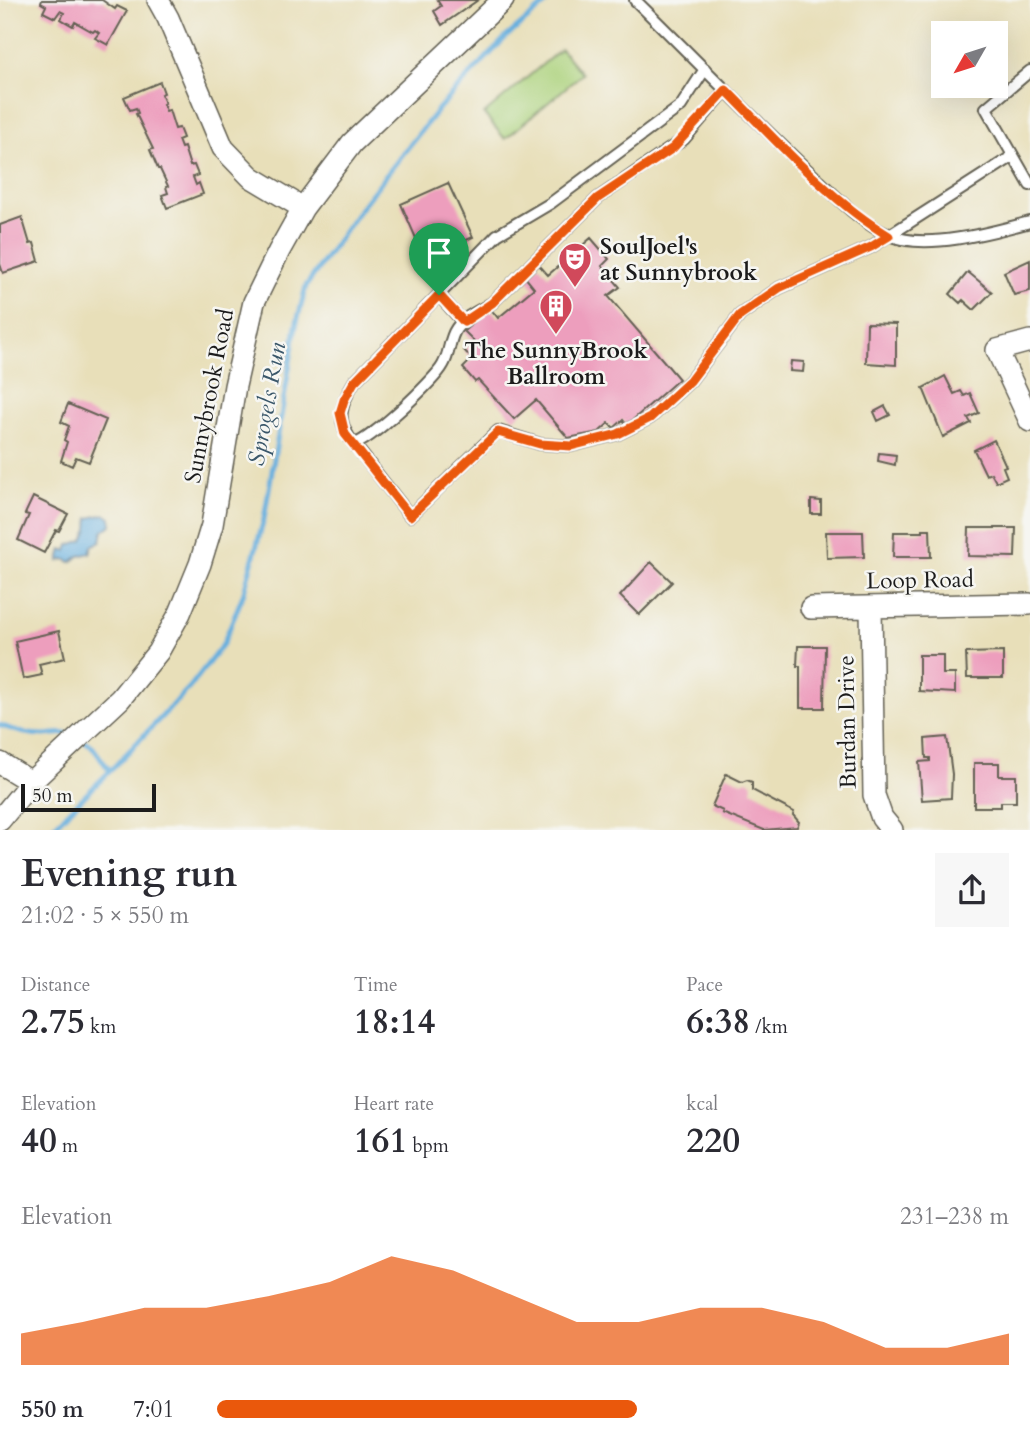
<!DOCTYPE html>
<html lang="en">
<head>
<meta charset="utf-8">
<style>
  :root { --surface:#fff; --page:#f7f7f7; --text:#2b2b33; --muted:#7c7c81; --accent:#ea580c }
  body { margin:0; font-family:Cardo,serif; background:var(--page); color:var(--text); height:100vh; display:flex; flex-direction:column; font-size:26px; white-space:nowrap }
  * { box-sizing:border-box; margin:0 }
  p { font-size:23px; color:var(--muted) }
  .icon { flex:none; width:38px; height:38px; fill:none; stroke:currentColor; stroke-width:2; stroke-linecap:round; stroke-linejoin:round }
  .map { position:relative; height:830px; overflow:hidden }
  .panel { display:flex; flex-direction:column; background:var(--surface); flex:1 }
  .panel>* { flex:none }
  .needle { width:46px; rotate:231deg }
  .tools { position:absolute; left:931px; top:21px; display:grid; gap:14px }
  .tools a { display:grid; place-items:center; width:77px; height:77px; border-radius:0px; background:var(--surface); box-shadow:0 7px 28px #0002; font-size:35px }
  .scale { position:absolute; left:21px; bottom:18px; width:135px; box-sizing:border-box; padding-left:7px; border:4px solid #1c1c1c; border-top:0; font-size:19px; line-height:24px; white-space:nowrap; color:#1c1c1c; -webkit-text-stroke:5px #f6f6f2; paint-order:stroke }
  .pin { position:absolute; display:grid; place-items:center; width:60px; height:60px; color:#fff; margin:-72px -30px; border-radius:50% 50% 50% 0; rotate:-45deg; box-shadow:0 0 7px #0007 }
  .pin .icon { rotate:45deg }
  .round { display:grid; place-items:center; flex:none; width:74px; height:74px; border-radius:0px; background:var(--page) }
  .summary { display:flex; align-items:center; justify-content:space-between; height:119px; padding:0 21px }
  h1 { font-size:38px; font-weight:700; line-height:52px }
  .stats { display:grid; grid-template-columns:repeat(3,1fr); gap:10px; height:119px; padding:7px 21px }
  .stats div { display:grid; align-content:center }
  .stats b { font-size:35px; font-weight:700 }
  .stats small { font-size:19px; font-weight:400 }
  .stats p { font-size:19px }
  .chart { height:196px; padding:14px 21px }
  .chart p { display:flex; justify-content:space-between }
  .chart svg { width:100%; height:126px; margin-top:7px; fill:var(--accent); opacity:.7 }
  ul { padding:0 21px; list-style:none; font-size:23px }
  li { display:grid; grid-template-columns:112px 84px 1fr; align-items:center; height:52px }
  li i { height:18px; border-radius:9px; background:var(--accent) }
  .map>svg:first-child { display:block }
</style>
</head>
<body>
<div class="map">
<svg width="1030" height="830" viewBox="0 0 1030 830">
  <rect width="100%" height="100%" fill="#f6f6f2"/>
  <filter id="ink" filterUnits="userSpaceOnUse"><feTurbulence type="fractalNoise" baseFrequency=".0143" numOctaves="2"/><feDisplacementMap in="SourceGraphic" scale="14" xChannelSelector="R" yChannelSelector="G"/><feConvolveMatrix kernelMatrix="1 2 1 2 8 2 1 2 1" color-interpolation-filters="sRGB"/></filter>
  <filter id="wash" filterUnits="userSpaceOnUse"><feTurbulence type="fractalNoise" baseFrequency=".00686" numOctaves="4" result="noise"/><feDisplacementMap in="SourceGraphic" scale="28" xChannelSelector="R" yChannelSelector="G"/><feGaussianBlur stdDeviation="1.57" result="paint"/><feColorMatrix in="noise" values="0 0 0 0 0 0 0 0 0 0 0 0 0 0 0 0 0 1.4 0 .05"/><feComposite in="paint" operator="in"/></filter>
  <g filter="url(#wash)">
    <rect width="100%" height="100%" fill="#e8dfb9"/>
    <path fill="#acd27c" stroke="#64774c" stroke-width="2" d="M561,49L582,74L505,139L484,114Z"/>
    <path fill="#66afde" stroke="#41667d" stroke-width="2" d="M105,514L111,518L112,524L103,531L101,541L92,546L90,553L79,556L71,562L65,559L59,561L62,549L67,551L69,545L83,540L88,529L89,518Z"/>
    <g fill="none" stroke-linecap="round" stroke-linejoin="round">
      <path stroke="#66afde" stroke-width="5" d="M0,725C14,731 29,735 44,735C54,735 62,731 71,735
        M83,741L91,745L110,771
        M50,830L110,771L190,687L223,644L243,595L264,519L296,326L306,286L365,202L439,108L505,38L550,0"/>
    </g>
    <g id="blocks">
      <path fill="#ed9ebd" d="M42,0H102L115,9L117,6L127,11L108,45L95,38L99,33L95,30L93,32L75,22L73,26L61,19L64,13L60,11L55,18L43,12L46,6L41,3Z
        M437,0H478L442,25L434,11L441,6Z
        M160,82L164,93L161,94L165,103L163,104L166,111L169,110L175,129L179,128L183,138L178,140L181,148L184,147L190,166L194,165L198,175L193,177L196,185L199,183L203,194L167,208L162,195L168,193L166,187L168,186L160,169H158L150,150L153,149L136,114L138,113L136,108L130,110L124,97Z
        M448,183L473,237L425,259L401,204Z
        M22,217L30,244L34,243L39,261L3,273L0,264V225Z
        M591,238L609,259L602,266L620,287L608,296L679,379L627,425L623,420L614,428L609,423L599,432L568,438L536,400L514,419L478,380L475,382L463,368L472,359L464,350L474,341L464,331L490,308L498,318L534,288L525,277L539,265L548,275Z
        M1030,260V291L1014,295L1004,272Z
        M968,272L992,292L974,310L963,300L960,303L950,294Z
        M867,323L896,324V365L866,363Z
        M791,361L804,362L803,372L790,371Z
        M945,376L954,394L961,391L964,396L970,393L979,413L968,418L971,423L943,437L923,388Z
        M68,404L106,420L89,462L76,457L72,466L61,461L67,442L64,440L69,426L61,422Z
        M885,406L890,415L878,421L874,412Z
        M994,440L1006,466L1003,467L1007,477L996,482L991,473L986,475L974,450Z
        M879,453L896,455L895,465L878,461Z
        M33,497L68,514L59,531L56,530L44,553L18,540L29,515L25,514Z
        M811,500L821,501V514H811Z
        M969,528H1016L1015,557L968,556Z
        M923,529H930L931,557H893L894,532H923Z
        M826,532H863L864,557L827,558Z
        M651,562L672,582L639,615L620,596Z
        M59,631L65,658L39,664L42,675L23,679L15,641Z
        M798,646H825L824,708H800V666H797Z
        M1003,652V678H967L966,653Z
        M919,655H943V674H955V693L919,691Z
        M947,737L952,774L951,798L922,800L919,762L930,761V758H926L925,739Z
        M974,763H999V776H1016V802H1001V807H974Z
        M726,774L742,782L747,780L752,782V790L794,812L793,815L799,822L797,827L764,830L722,813L723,811L712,806Z"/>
    </g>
  </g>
  <g filter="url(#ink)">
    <use href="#blocks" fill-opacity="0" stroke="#636053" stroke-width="2"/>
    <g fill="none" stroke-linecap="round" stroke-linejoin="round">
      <defs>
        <path id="lane" d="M635,0C695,59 753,119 814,176C837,197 860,223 889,235C925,251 993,232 1030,222
          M705,69L681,106L551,203L497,235L354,382C340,406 335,421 354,444C369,442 435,380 443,365C450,353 449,339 456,329C464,317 480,310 492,303L598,198L684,139L726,90
          M1030,71L986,108L1030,185
          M439,295L463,322
          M354,444L410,516L498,431L540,444L571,446L618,434L650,418L690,381L740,315L779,288L871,247L1013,156"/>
        <path id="street" d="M158,0L168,18L223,148L251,177L303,208
          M1030,341L997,350L1030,421
          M811,608L1030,604
          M871,608L874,795L882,818L892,830
          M0,763L31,782
          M0,820L31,782L120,699L158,652L180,613L200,564L212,525L235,386L254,302L279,251L303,208L352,143L503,0"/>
      </defs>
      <use href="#lane" stroke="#636053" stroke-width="14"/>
      <use href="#street" stroke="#636053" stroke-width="24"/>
      <use href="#lane" stroke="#fff" stroke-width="10"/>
      <use href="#street" stroke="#fff" stroke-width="21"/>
    </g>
  </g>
  <g fill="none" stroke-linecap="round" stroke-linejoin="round" filter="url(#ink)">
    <defs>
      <path id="route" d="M726,90C775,139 830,201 889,236L871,247L779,288L740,315L690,381L650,418L618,434L571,446L540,444L498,432L410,516L345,434L340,413L344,400L354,382L439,295L464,322L492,303L598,198L673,148Z"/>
    </defs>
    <use href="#route" stroke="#fff" stroke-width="14"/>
    <use href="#route" stroke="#ea580c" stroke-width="9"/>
  </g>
  <defs>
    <symbol id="theatre-pin" viewBox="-11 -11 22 30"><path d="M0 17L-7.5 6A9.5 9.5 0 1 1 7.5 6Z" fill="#d1495b" stroke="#f6f6f2"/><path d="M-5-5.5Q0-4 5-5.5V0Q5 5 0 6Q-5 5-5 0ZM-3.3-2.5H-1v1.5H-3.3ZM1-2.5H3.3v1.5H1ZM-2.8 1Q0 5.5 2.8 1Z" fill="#fff"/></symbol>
    <symbol id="building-pin" viewBox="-11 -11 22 30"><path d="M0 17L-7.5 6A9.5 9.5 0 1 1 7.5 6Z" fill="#d1495b" stroke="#f6f6f2"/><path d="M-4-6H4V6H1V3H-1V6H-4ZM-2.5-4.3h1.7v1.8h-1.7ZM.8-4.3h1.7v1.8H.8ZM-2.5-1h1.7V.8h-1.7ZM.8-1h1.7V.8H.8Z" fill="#fff"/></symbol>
  </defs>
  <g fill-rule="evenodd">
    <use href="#theatre-pin" x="556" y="240" width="38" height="52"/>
    <use href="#building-pin" x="537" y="287" width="38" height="52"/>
  </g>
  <g text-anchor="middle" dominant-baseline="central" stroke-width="5" stroke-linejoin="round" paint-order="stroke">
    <g font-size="23" font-weight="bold" fill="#1c1c1c" stroke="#f6f6f2" text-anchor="start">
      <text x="600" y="246">SoulJoel's<tspan x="600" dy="26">at Sunnybrook</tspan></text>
      <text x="556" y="350" text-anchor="middle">The SunnyBrook<tspan x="556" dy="26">Ballroom</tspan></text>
    </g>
    <g font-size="23" fill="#1c1c1c" stroke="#f6f6f2">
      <text transform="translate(209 396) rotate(-79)">Sunnybrook Road</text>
      <text transform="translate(920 580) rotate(-1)">Loop Road</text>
      <text transform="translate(847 722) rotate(-91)">Burdan Drive</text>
    </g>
    <g font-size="24" font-style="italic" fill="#3a576a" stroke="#f6f6f2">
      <text transform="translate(267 404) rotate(-80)">Sprogels Run</text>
    </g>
  </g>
</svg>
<div class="tools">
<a><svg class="needle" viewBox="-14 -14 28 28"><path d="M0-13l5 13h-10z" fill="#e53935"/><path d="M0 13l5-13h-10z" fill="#7c7c81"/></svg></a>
</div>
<div class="scale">50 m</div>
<div class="pin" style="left:439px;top:295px;background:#1e9e55"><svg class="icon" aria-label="arrive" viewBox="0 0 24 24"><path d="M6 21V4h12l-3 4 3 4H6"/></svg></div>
</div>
<section class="panel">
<div class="summary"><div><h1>Evening run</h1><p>21:02 · 5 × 550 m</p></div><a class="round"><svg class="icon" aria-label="share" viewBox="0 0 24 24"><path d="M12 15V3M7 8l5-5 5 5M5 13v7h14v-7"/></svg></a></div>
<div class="stats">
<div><p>Distance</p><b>2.75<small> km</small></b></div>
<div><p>Time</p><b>18:14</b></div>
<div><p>Pace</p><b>6:38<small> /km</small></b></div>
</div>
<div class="stats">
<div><p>Elevation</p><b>40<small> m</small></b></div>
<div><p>Heart rate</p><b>161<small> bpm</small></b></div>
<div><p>kcal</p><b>220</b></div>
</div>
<div class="chart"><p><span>Elevation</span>231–238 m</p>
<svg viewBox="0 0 160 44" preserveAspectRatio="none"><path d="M0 44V33L10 29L20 24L30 24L40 20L50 15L60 6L70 11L80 20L90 29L100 29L110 24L120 24L130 29L140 38L150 38L160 33V44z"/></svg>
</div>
<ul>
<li><b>550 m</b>7:01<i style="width:53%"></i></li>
</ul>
</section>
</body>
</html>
